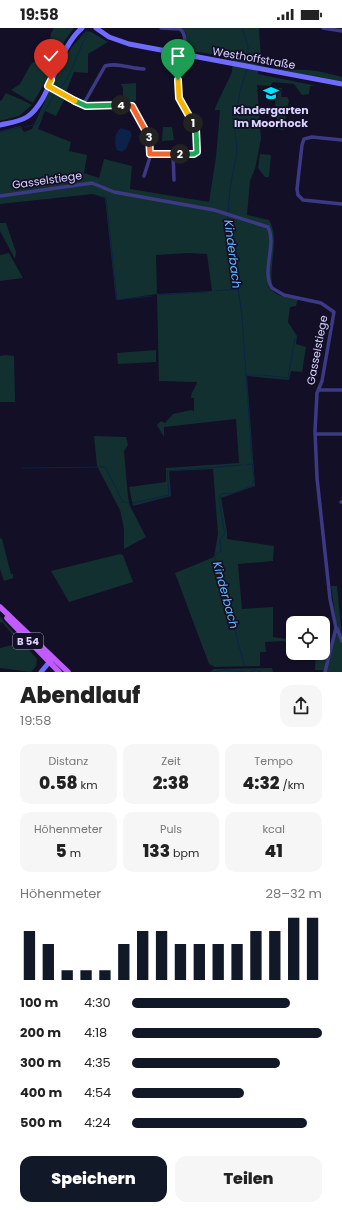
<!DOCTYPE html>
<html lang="de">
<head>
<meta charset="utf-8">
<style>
  :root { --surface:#fff; --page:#f6f6f6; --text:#222; --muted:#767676; --accent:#111827 }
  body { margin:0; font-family:Poppins,sans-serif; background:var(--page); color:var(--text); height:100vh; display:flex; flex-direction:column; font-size:15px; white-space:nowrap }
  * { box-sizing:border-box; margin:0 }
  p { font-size:13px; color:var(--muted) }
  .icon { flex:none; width:22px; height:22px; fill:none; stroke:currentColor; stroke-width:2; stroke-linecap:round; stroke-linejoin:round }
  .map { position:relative; height:644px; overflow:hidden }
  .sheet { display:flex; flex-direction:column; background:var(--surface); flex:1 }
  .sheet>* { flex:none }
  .buttons { position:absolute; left:286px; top:588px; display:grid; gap:8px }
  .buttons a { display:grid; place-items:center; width:44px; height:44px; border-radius:8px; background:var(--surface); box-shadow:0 1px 3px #0004; font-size:20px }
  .pin { position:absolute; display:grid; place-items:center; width:34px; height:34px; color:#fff; margin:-41px -17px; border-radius:50% 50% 50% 0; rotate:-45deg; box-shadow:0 0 4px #0007 }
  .pin .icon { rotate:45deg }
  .km { position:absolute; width:20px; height:20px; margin:-10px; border-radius:50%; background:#222; color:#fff; font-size:11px; line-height:20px; text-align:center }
  .round { display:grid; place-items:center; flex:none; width:42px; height:42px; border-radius:12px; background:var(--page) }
  .head { display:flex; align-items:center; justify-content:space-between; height:68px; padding:0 20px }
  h1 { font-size:22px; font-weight:800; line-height:30px }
  .stats { display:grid; grid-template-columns:repeat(3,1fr); gap:6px; height:68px; padding:4px 20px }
  .stats div { display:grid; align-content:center; border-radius:10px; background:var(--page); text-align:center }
  .stats b { font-size:17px; font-weight:800 }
  .stats small { font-size:11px; font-weight:400 }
  .stats p { font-size:11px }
  .chart { height:112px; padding:8px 20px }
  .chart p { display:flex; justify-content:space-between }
  .chart svg { width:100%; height:72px; margin-top:4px; stroke:var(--accent); stroke-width:6 }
  .primary-button { display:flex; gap:8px; margin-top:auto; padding:8px 20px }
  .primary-button a { flex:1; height:46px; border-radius:12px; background:var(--accent); color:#fff; font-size:16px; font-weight:800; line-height:46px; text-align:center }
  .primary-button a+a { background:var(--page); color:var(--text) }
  ul { padding:0 20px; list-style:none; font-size:13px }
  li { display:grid; grid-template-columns:64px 48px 1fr; align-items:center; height:30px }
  li i { height:10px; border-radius:5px; background:var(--accent) }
  .status { display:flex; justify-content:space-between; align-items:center; height:28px; padding:0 20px; background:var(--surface); direction:ltr }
  .status svg { height:11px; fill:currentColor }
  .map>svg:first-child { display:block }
</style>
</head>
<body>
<div class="status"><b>19:58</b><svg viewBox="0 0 49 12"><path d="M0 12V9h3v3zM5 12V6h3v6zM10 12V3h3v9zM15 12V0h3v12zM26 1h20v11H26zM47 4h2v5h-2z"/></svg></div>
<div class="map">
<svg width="342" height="644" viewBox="0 0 342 644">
  <rect width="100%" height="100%" fill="#130f26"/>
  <path fill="#12302f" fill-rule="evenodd" d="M54,0H74L65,12L45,55L43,54L44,56L33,75L11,62L20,56L31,36L39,30L50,13L51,5Z
    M182,0H259L261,31L271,34H284L291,40L257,35L254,32L253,34C269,43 289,41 308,42C319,43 331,46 342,49V55L258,39V46L317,58H310L309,66L302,67L294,56L273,54L270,58L257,57L261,111L255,141L250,153L247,187L269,192C280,210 269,235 272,255L268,258C274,268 287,270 298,271L296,278L290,279L288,294L297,308L296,316L306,319L302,344L291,343L289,352L247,348L255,458L221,470L227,504V511L274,518L273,533L238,536L242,581L273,579V609L293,612V616L283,613L265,614L266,624H260V638L215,639L209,636L175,545L214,529L218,506L213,441L169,443L171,468L133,478L129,459L166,454V440L239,435L236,391L164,399V409L157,397L161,393L165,395L173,386L191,382L194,383V370H191C191,363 196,360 197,354L159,353L157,266L116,272L105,170L93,166L0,176V103L20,98L24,104L32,101L49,64L52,62L65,70L56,88L45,83L38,101L71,114L69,123L87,127L84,145L99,150L104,131L132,138L130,161L209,174L216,129L220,82H215V80L232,44L233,30L187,22L186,5ZM189,225L207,226L212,263L157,266L156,227Z
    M86,3L91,4L108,14L88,26V45L74,44L66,64L54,58L53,55L71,20Z
    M136,55V73L123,74V60L121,56Z
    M277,60H282L281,69H287L289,72C287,83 285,90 284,102L276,101L277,89L274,85Z
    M6,65C15,69 25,73 32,77L19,88L0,93V72L1,73Z
    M163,99H172L174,112L162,113Z
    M260,126L271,127L269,149H265L258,140Z
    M0,195H6L16,224L15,231L0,203Z
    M9,225L23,250L0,253V227Z
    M156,322V334L118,336L117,325Z
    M6,327L14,328L15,374H0V328Z
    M94,408L126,409L128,417L124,423L128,469L130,478L146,509L124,521V501L120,482L97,438Z
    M0,510L2,511L11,546H13V550L4,553L0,541Z
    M120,526L123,527L133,554L69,574L51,543Z
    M331,558H337L342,609L336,593Z
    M0,589L37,631L36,638L31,644L0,640V620L20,615L2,594L0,595Z
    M337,602L342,615V644H326Z
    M323,617L331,618L324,642H315L316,625H323Z
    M272,640L273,644H210L214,641Z"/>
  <path fill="#0c2248" d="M121,100L130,103L132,107L126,121L122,124L117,122C114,115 114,105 121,100Z"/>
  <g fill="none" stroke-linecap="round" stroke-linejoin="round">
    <path stroke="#0c2248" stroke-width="1" d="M242,0L248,18V36
      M60,60C70,52 80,18 87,5
      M25,99L37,96L54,67
      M0,104L22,99
      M100,168L106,169L117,272L152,268
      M228,186L230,160L237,124L235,102L232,84L238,77L240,63L247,41
      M228,189L242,288L252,432
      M214,263L237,261
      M159,267L208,264
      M246,347H263L288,350L295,310
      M246,437L251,436
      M23,440L105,439L123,474L128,475
      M133,475L169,467L167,443L242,437
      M237,609L215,532L216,526L221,523L220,512L226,504L224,502L219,471L221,466L233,465L252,458L254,451L252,435
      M237,611L245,639
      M211,644L225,642L246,644
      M250,644L255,642L261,644"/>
    <path stroke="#3d3a85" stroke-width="3.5" d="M323,0L342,3
      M48,58L83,77L132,78L149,106L151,126L196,125C204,97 179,85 178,60C178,54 177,47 178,41C180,31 191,9 180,1L161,0
      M83,77L105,38C119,34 130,41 144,41
      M342,112L312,109L304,111L302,117L297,161L298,167L303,172L342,176
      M173,126L174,152
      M144,148L151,126
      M0,168L92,155L114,164L214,182L268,199C277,217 261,243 272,260L284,267L321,275L334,284L322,353L317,365L315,403L317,450L330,571L336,600L325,644
      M319,362H342
      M315,406H342
      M341,474H342
      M337,600L342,613"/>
    <path stroke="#6f6bff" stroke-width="5" d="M96,0L109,9L129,16L342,56
      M0,97C9,95 19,94 27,89C51,73 57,21 82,0
      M41,644L51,632"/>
    <path stroke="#c25bff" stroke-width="5.5" d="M0,579L68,644
      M7,590L59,644"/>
  </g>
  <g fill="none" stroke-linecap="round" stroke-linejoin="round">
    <defs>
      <path id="split-1" d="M178,52L179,70L193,95"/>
      <path id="split-2" d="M180,126H194L197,124L196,101L193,95"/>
      <path id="split-3" d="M149,109L150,126H180"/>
      <path id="split-4" d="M121,77L132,78L149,109"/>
      <path id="split-5" d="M75,73L86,78L121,77"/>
      <path id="split-6" d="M51,52L48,58L75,73"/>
    </defs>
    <use href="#split-1" stroke="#fff" stroke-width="8"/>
    <use href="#split-2" stroke="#fff" stroke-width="8"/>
    <use href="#split-3" stroke="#fff" stroke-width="8"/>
    <use href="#split-4" stroke="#fff" stroke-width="8"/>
    <use href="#split-5" stroke="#fff" stroke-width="8"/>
    <use href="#split-6" stroke="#fff" stroke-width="8"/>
    <use href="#split-1" stroke="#f5b400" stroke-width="5"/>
    <use href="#split-2" stroke="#22a559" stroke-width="5"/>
    <use href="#split-3" stroke="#f0652b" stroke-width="5"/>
    <use href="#split-4" stroke="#f0652b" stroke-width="5"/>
    <use href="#split-5" stroke="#22a559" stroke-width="5"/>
    <use href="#split-6" stroke="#f5b400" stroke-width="5"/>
  </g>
  <defs>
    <symbol id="school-bare" viewBox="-9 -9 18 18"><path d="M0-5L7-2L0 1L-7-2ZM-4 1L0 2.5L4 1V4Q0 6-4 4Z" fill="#00e5ff" stroke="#130f26" stroke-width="2.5" paint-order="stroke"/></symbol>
  </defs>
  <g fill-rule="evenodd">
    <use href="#school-bare" x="260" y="54" width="22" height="22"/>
  </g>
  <g text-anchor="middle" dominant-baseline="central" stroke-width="3.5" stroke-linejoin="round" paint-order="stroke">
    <rect fill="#130f26" stroke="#9e99be" stroke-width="1" x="13" y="605" width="30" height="16" rx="3"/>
    <g font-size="10" font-weight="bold" fill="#d9d4ff">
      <text x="28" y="613">B 54</text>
    </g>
    <g font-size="11" fill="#d9d4ff" stroke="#130f26">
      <text transform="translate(254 30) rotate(10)">Westhoffstraße</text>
      <text transform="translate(47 152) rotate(-8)">Gasselstiege</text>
      <text transform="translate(317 322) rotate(-79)">Gasselstiege</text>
    </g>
    <g font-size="11" font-weight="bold" fill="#d9d4ff" stroke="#130f26">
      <text x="271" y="82">Kindergarten<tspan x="271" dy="13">Im Moorhock</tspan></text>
    </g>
    <g font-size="12" font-style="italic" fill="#62b6ff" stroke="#130f26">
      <text transform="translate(233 226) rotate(83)">Kinderbach</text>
      <text transform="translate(226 567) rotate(75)">Kinderbach</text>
    </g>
  </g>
</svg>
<div class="buttons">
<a><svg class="icon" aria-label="locate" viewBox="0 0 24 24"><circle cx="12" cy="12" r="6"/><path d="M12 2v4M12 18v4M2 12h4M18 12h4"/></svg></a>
</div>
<div class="pin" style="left:178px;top:52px;background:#1e9e55"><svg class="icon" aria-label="arrive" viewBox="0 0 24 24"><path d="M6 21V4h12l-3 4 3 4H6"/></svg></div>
<div class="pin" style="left:51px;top:52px;background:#d93025"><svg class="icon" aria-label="check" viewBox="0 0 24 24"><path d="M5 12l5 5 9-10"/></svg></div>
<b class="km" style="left:193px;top:95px">1</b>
<b class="km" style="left:180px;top:126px">2</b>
<b class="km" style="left:149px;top:109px">3</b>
<b class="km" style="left:121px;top:77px">4</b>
</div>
<section class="sheet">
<div class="head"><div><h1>Abendlauf</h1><p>19:58</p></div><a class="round"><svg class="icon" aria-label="share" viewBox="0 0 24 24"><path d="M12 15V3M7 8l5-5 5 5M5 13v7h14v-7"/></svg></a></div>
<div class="stats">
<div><p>Distanz</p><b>0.58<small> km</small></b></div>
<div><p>Zeit</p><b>2:38</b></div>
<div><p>Tempo</p><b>4:32<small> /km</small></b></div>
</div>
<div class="stats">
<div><p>Höhenmeter</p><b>5<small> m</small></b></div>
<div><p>Puls</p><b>133<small> bpm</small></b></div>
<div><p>kcal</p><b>41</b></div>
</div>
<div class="chart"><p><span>Höhenmeter</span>28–32 m</p>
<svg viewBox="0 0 160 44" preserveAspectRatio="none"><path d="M5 44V14M15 44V22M25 44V38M35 44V38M45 44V38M55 44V22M65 44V14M75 44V14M85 44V22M95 44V22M105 44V22M115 44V22M125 44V14M135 44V14M145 44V6M155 44V6"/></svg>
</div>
<ul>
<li><b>100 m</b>4:30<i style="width:83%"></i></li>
<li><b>200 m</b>4:18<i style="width:100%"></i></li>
<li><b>300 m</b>4:35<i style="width:78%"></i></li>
<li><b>400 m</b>4:54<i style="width:59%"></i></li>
<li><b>500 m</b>4:24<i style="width:92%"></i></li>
</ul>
<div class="primary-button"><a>Speichern</a><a>Teilen</a></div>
</section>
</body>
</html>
